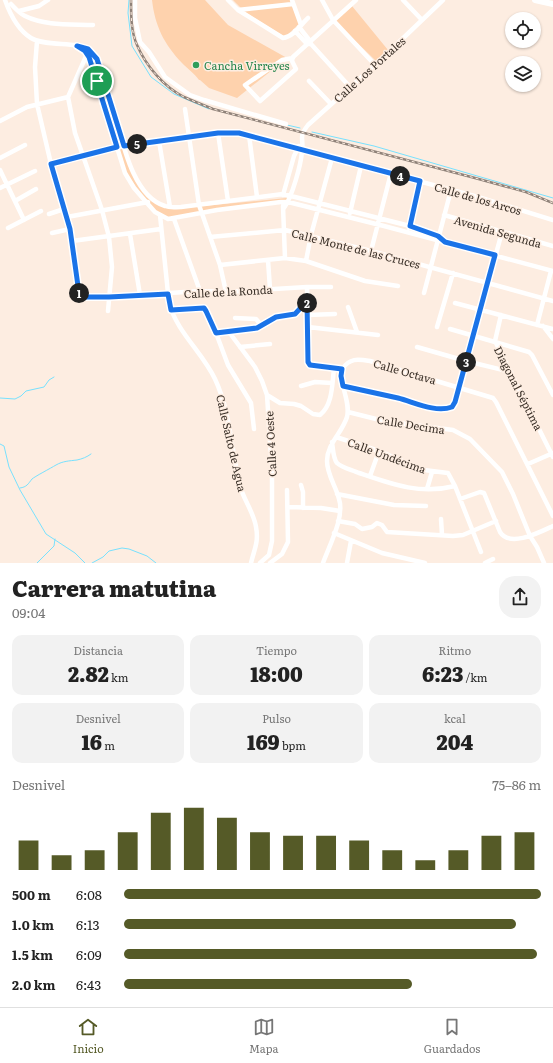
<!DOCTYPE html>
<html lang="es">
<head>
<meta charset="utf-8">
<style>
  :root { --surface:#fff; --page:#f2f2f2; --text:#222; --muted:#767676; --line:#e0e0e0; --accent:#555a27 }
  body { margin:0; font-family:Literata,serif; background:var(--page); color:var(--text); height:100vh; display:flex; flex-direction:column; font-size:15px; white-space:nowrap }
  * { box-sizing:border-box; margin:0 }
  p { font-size:13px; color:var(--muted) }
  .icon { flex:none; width:22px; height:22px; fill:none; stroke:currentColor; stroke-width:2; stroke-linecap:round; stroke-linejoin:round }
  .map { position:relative; height:563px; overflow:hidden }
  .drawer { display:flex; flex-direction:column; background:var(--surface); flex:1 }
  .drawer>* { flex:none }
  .fabs { position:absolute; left:505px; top:12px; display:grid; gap:8px }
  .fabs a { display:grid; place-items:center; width:36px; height:36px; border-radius:50%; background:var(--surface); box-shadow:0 1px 3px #0004; font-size:20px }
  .pin { position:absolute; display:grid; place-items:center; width:34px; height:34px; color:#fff; margin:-17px; border:2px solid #fff; border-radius:50%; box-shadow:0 1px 4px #0007 }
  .km { position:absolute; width:20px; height:20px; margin:-10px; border-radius:50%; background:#222; color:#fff; font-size:11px; line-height:20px; text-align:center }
  .round { display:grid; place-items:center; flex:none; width:42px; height:42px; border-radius:16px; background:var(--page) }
  .overview { display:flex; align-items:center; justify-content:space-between; height:68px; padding:0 12px }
  h1 { font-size:22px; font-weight:800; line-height:30px }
  .stats { display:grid; grid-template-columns:repeat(3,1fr); gap:6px; height:68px; padding:4px 12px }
  .stats div { display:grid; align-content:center; border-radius:10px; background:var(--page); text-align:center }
  .stats b { font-size:20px; font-weight:800 }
  .stats small { font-size:11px; font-weight:400 }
  .stats p { font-size:11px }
  .chart { height:112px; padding:8px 12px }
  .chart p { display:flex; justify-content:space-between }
  .chart svg { width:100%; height:72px; margin-top:4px; stroke:var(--accent); stroke-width:6 }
  ul { padding:0 12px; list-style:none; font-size:13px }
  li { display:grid; grid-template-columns:64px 48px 1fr; align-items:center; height:30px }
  li i { height:10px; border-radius:5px; background:var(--accent) }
  .dock { display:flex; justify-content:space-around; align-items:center; height:56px; border-top:1px solid var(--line); background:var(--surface); font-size:11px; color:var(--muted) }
  .dock a { display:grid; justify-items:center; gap:2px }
  .dock .on { color:var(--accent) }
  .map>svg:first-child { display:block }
</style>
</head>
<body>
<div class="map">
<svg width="553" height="563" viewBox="0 0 553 563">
  <rect width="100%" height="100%" fill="#fdede1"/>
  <path fill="#fed2ad" d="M152,0H205L228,25L287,58L237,98L209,88L200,80H199C194,73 188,69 182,63C164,44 155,26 152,0Z
    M233,0H290L299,24L285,37L245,12Z
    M352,6L388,50L376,61L335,21Z
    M91,53L96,58L123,146L117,148L88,57Z
    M123,148L138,183L161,206L171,209L287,198V203L203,213L170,221L155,212L123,169L118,150Z"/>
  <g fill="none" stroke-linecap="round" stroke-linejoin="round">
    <path stroke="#78e1fe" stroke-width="1" d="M129,0L128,13L132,46L151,77L174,94L209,109
      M287,125L300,128
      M312,132L374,146L553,198
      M0,398L15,399L21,396L26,391L44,387L49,380L54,377
      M0,444L4,446L9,467L20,490L46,534L75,553L85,563
      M20,488C27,487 28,484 32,479C34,477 51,468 56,465C63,461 69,461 77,460C82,459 87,457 91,454
      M37,563L54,546L55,539
      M92,563L103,557L109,551L122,548L129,549L147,556L156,563"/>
    <path stroke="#fff" stroke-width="4.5" d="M5,0C10,14 18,30 31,38C46,47 76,41 88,49C94,53 97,60 100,67C106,85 111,104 117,122C124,149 135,197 165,206C170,208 175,207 181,207L283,194L410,226L430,233L438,236L444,241
      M135,0V18L140,42L149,52L165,77L190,95L204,100L286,124
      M228,0L238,10L283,38C294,37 301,24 308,18
      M292,0L301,25
      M322,0L333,20L375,65
      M403,0L422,20
      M11,4C15,8 19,13 25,16C45,26 71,24 93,25
      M238,10L293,4
      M19,11L39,6L48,0
      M299,27L310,41L311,44L350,87
      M295,31L307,44H309
      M37,41L35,67L37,104L51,164L70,229L79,293L85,297H109L200,291L226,292L307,287H331
      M77,46L85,51L89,57L125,173L134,188L147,203L155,212L168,219L217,210L281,202H288L384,226L553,271
      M87,54L68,97L75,133L102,210L109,237L112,267L108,311
      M293,58L282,60L245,85L260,101L296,69L292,61L293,57L356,0
      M309,81L331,104
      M185,109L199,205L220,265L226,292
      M0,121L27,107L68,97
      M218,133L228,201
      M249,135L257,197
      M159,141L170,207
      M0,158L25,145
      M51,164L123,146L218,133H239L478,197L553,220
      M0,170L24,220
      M0,188L35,171
      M283,195L294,156L299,146
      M15,201L36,189
      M283,206L285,258
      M284,208C292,197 301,165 302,151C304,137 298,138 308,125L375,65L443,0
      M350,213L361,166
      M49,214L64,209
      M160,215L169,303C177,332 202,352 215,379C230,411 231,447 239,482C242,498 254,512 256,527C259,542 254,550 251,563
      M444,215L553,246
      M67,217L148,202
      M174,219L200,291
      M8,228L41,211
      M409,228L420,181
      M52,233L70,229
      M130,234L140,295
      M210,237L285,230L371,251L553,301
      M72,241L161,229
      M371,251L391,173
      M268,260L270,289
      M306,261L311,235L332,158
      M220,265L285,258L306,261L365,281L398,286
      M307,287L309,364L312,365L342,369C350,358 357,359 370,361L493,398L496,402L553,516
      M424,293L451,190
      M455,303L553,329
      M348,307L357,332
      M171,310L204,308L206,311L216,333L228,365L251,403L254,429
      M307,315L335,314
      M501,315L495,341L553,457
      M235,318L256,319L262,326
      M537,325L551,271
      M543,326L553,339
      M308,327L378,335
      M437,327L453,273
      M450,329L529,352L532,355L553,395
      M229,332L255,367L262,381L267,395L272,472V541L269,555L260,563
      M216,333L257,328L276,317L295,314L307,301
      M240,347L270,344
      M417,347L466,361L511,372
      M301,386L315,382L332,383
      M343,386C361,390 380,394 398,398C414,402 435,413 452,407L455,403L502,232
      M267,395L280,403L294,404L301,406L313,414L320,415C333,405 332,383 334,369
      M348,412L384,421L453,430L470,439L502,472L513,494L530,536L537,547L544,563
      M336,437L379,451L424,470L448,473L455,486L481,552
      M332,442C333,448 333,458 337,463C342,468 353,470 359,473C391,484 420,495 455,486
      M528,464L553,453
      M370,476L379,451
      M301,485L303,492V508
      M427,489L432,472
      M337,494L394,505L426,506
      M460,499L480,492L484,493L500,532C510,548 540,532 553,526
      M288,507L321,508L340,511
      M441,519L442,535
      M338,521L355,524L362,529L372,527L377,523L382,525L387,532L453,536L463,535L496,521
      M334,533L382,553L425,563
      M270,563L282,554L288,542L287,490
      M323,563C329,546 345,517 339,499C336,486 327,475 327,461C327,444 342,433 347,417C351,402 339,385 342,369
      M347,563L351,541
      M485,563L493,559"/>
    <path stroke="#fff" stroke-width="6" d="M535,0L553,4"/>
    <defs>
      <path id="rail" d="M131,0C131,15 131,32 137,45C146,66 164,87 184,97C193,101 203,105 213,109L475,178L526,192L553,203"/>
    </defs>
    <use href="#rail" stroke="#8f8279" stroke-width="2.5"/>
    <use href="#rail" stroke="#fdede1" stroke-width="1" stroke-dasharray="3" stroke-linecap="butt"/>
  </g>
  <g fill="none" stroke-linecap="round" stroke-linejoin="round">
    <defs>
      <path id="route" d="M77,46L88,49L97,59L124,146L218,133H239L420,181L410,226L438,236L445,242L495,255L455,402L452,407C435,413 414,402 398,398C380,394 361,390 343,386L341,376L342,369L310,365L308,362L307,301L295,314L276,317L257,328L216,333L206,311L204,308L171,310L168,294L109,297H85L79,293L70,229L51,164L117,147L89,57L85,51Z"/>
    </defs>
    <use href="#route" stroke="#fff" stroke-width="8"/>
    <use href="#route" stroke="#1a73e8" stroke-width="5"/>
  </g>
  <circle fill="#2e9e5b" stroke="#fdede1" stroke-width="1.5" cx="196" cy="65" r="4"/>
  <g text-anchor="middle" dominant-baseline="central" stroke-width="3" stroke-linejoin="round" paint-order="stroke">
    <g font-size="11" fill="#27864d" stroke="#fdede1" text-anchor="start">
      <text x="204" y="65">Cancha Virreyes</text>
    </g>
    <g font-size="11" fill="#392f27" stroke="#fdede1">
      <text transform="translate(369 69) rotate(-42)">Calle Los Portales</text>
      <text transform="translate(478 198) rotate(16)">Calle de los Arcos</text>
      <text transform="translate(498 231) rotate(16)">Avenida Segunda</text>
      <text transform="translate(356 248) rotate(14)">Calle Monte de las Cruces</text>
      <text transform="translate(228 291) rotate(-3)">Calle de la Ronda</text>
      <text transform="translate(405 371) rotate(16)">Calle Octava</text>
      <text transform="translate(519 388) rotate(63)">Diagonal Séptima</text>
      <text transform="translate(411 424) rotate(9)">Calle Decima</text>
      <text transform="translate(232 443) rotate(77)">Calle Salto de Agua</text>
      <text transform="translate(270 444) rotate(-93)">Calle 4 Oeste</text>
      <text transform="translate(387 455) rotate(20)">Calle Undécima</text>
    </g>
  </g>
</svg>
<div class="fabs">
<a><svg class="icon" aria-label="locate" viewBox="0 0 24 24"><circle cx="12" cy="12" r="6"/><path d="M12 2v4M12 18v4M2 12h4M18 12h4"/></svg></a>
<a><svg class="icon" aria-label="layers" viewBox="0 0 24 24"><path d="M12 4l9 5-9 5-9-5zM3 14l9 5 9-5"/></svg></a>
</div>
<div class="pin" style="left:97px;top:81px;background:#1e9e55"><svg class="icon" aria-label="arrive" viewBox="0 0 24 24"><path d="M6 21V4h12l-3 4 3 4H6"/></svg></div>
<b class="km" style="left:79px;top:293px">1</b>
<b class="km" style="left:307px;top:303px">2</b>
<b class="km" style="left:466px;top:362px">3</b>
<b class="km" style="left:400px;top:176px">4</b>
<b class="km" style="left:137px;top:144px">5</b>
</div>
<section class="drawer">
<div class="overview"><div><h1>Carrera matutina</h1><p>09:04</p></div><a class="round"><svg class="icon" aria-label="share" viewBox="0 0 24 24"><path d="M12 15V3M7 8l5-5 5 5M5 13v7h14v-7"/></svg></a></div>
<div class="stats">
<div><p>Distancia</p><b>2.82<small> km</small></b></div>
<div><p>Tiempo</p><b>18:00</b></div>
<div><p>Ritmo</p><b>6:23<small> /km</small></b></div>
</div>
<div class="stats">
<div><p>Desnivel</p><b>16<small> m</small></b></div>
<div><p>Pulso</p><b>169<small> bpm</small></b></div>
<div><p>kcal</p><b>204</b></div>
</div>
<div class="chart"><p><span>Desnivel</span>75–86 m</p>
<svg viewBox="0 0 160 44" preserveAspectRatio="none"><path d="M5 44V26M15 44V35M25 44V32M35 44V21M45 44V9M55 44V6M65 44V12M75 44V21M85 44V23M95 44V23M105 44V26M115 44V32M125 44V38M135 44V32M145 44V23M155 44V21"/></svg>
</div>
<ul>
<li><b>500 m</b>6:08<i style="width:100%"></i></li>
<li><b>1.0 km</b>6:13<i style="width:94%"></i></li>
<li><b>1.5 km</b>6:09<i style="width:99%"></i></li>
<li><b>2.0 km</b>6:43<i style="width:69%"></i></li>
</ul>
</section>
<nav class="dock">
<a class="on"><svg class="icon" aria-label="home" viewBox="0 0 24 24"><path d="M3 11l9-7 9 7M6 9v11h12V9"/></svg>Inicio</a>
<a><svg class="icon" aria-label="map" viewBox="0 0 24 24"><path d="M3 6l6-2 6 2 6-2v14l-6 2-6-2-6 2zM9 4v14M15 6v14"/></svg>Mapa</a>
<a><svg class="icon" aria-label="saved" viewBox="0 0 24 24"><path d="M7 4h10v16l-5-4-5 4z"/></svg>Guardados</a>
</nav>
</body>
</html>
